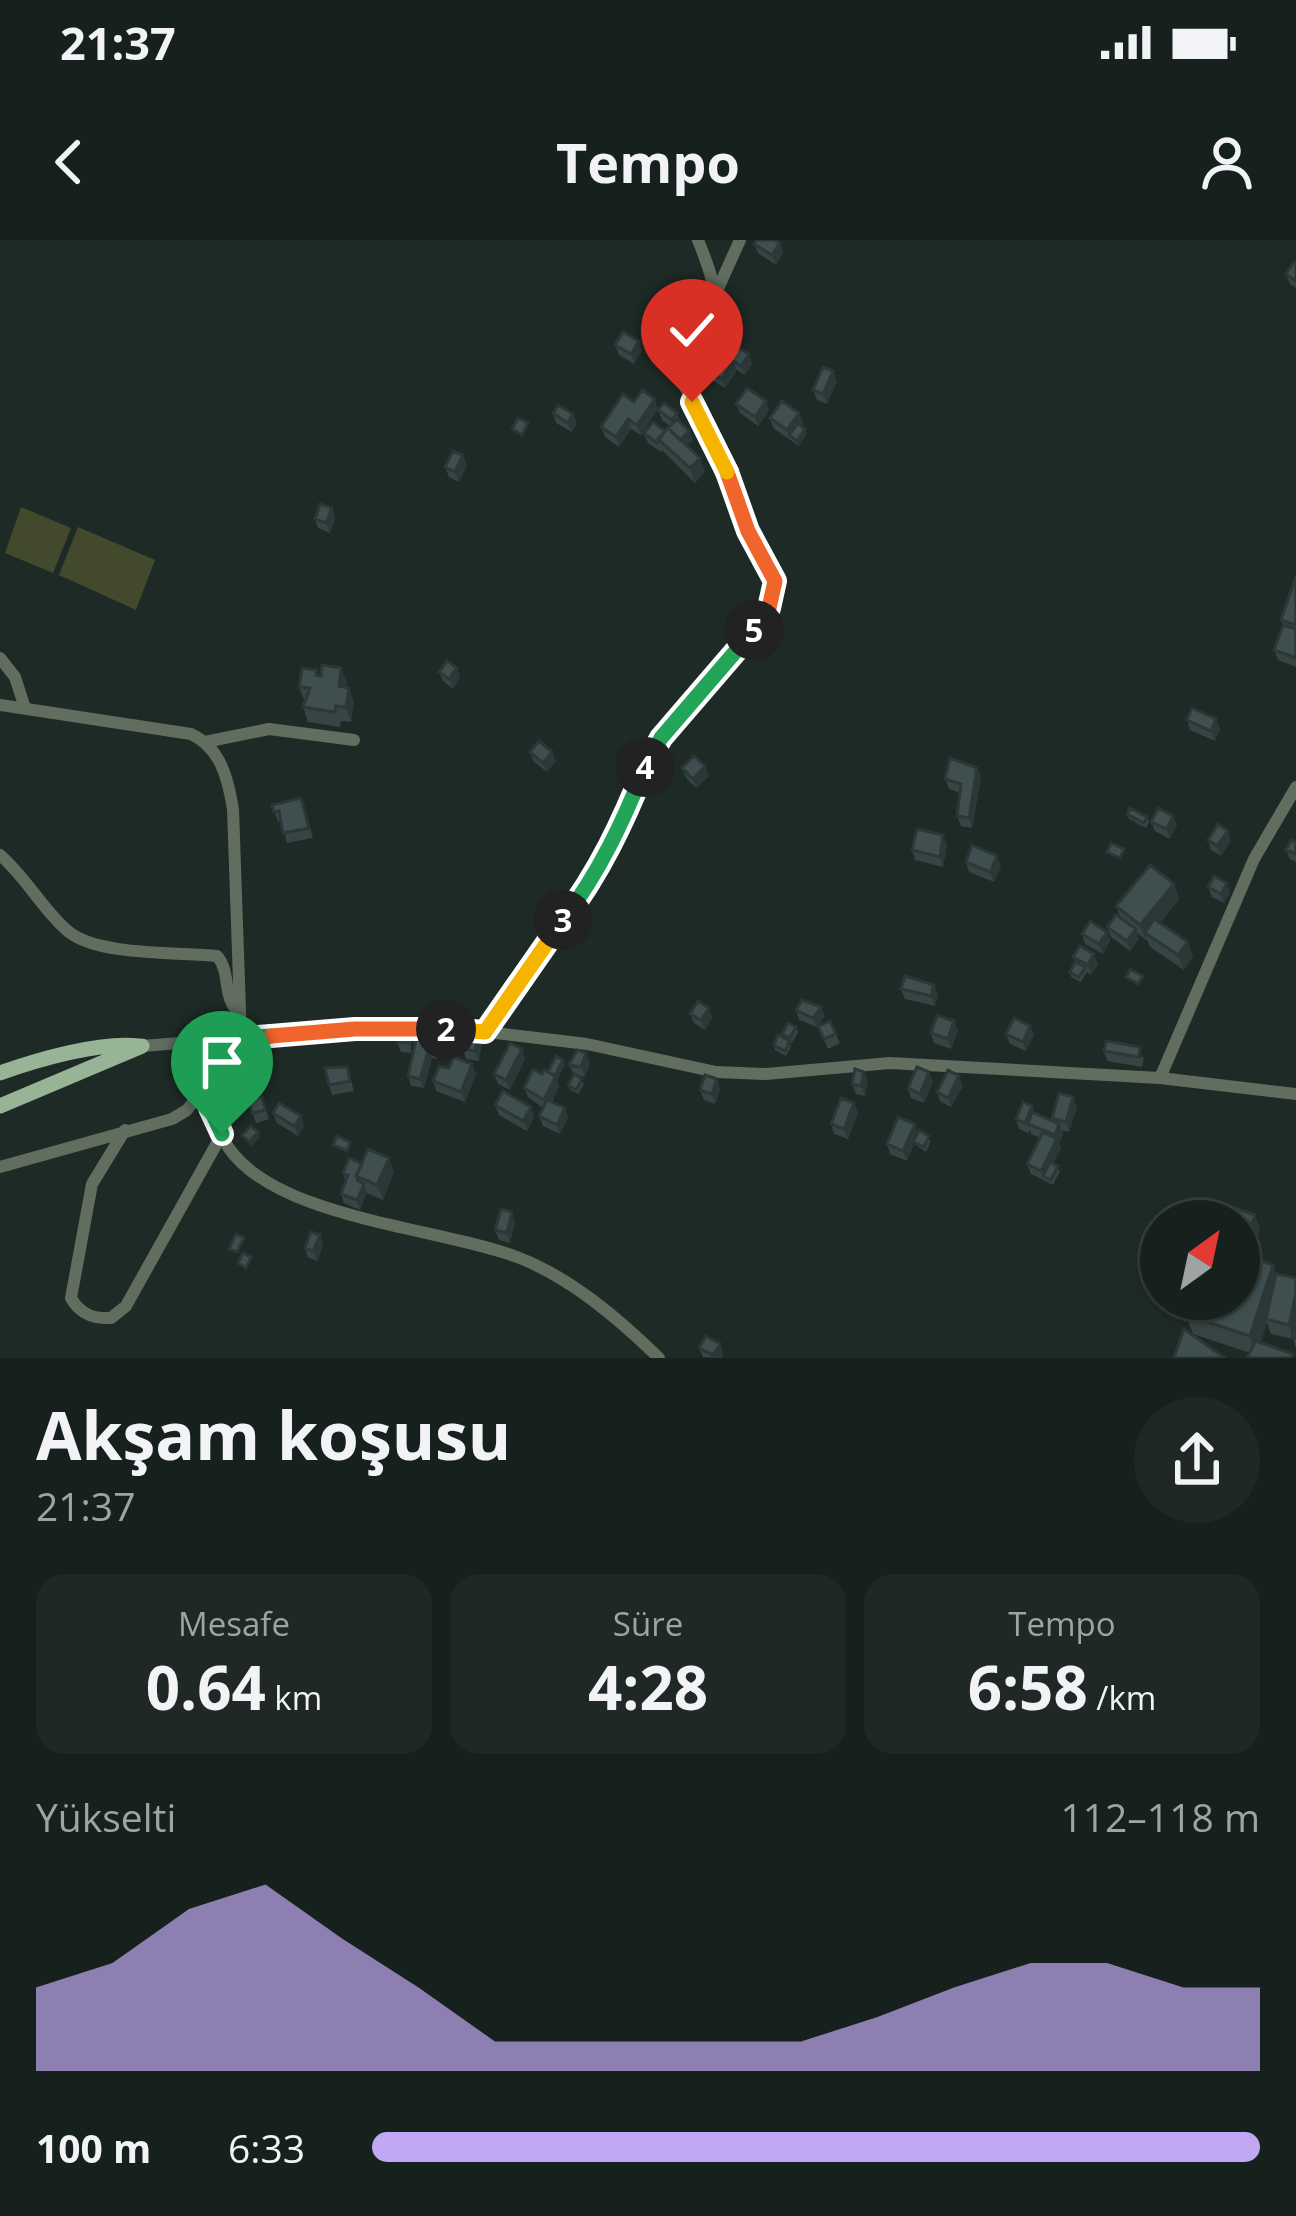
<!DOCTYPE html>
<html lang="tr">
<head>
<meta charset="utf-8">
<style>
  :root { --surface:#16201c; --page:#1f2825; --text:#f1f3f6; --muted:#9ea3a3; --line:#353e3b; --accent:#c2a8f3 }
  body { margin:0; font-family:"Open Sans",sans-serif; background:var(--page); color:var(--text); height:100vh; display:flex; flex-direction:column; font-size:45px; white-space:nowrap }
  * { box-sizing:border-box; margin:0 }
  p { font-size:39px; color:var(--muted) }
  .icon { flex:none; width:66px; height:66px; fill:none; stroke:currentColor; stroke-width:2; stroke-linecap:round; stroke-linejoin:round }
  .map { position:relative; height:1118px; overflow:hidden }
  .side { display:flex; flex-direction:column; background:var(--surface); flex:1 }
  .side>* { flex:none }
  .needle { width:78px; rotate:33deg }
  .buttons { position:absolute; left:1140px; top:960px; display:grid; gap:24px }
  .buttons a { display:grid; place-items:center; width:120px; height:120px; border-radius:50%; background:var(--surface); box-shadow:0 3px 9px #0004,0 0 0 3px var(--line); font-size:60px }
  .pin { position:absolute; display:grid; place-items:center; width:102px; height:102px; color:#fff; margin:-123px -51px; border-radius:50% 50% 50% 0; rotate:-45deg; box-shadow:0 0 12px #0007 }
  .pin .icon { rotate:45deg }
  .km { position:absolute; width:60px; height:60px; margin:-30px; border-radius:50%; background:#222; color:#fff; font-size:33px; line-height:60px; text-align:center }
  .round { display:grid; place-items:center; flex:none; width:126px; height:126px; border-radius:63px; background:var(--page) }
  .summary { display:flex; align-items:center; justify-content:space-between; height:204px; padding:0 36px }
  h1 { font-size:66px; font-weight:700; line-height:90px }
  .stats { display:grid; grid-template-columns:repeat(3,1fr); gap:18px; height:204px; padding:12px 36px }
  .stats div { display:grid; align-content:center; border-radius:30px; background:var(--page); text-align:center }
  .stats b { font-size:60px; font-weight:700 }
  .stats small { font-size:33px; font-weight:400 }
  .stats p { font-size:33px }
  .chart { height:336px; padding:24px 36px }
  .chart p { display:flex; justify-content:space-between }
  .chart svg { width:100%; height:216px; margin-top:12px; fill:var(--accent); opacity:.7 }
  ul { padding:0 36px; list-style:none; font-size:39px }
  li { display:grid; grid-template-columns:192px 144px 1fr; align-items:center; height:90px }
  li i { height:30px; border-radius:15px; background:var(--accent) }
  .status { display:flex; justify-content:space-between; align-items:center; height:84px; padding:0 60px; background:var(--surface); direction:ltr }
  .status svg { height:33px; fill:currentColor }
  header { display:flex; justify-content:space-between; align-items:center; height:156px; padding:0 36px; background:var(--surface); font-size:54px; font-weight:700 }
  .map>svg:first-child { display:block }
</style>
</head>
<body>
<div class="status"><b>21:37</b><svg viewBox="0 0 49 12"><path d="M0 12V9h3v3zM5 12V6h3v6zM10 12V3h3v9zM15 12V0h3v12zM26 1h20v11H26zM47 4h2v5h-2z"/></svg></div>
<header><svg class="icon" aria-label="back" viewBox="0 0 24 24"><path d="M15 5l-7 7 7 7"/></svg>Tempo<svg class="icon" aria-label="person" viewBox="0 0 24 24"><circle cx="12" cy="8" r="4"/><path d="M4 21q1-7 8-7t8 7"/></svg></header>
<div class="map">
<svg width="1296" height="1118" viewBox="0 0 1296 1118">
  <rect width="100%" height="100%" fill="#1d2a25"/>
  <path fill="#43492c" d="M21,267L71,288L53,333L5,313Z
    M78,287L155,320L136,370L59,335Z"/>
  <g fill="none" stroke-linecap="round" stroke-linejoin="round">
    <path stroke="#606d5f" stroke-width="12" d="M716,53L740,0
      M0,418L15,437L25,468
      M0,465L191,494C221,508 228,539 233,569L241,799
      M205,502L269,489L354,500
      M0,615C26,637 45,673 69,692C99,716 178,712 217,716C232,733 221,758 240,773
      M485,792L539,710L586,649L618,593L661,498L759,384L774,355L775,341L748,291L728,233L683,143C687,127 698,115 706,101C724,65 712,35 698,0
      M193,802C204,837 208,876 228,907C277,979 437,987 517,1017C570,1037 619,1079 659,1118
      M142,806L355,789H462L587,804L716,832L766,834L890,823L1160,838L1296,854
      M1160,838L1254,619L1296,547
      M125,890L92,944L71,1058C80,1074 93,1079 111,1078L126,1066L222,894
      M0,927L172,879L187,870L205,846"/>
    <path stroke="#98b497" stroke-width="15" d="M0,833C36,820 101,801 139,806
      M0,866L142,806"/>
  </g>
  <path fill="#364444" d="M780,3L783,13L776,25L758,13L754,4Z
    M1296,23V48L1290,44L1286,34Z
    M684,80L707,88L700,101L686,93L684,88L682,91L689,95L693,105L683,123L649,103L643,89Z
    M639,101L642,110L634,124L619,115L615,105Z
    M712,107L749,114L752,124L745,135L737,130L725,148L709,138L706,128L714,115Z
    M837,141L827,164L817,160L813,150Z
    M766,161L769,171L758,186L740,173L736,164Z
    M634,162L658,169L641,195L631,189L619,207L605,197L601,187Z
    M658,170L677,173L680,182L689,191L693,200L687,206L700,218L705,232L695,243L662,210L661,212L648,203L644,193L665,191L670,186L662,180Z
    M553,173L573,174L577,184L572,192L556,183Z
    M799,173L803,183L801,186L807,193L799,206L773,188L770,178Z
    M467,225L459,242L449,237L445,227Z
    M332,268L335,278L330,293L318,288L315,279Z
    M1296,336V427L1278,420L1274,410L1283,385L1281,380Z
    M457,428L460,438L453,449L443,441L439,432Z
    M317,430L319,435L347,442L346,447L349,448L354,462L351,482L341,481L340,487L308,482L303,467L305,462L299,447Z
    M1216,479L1220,489L1215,501L1190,490L1187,480Z
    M530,512L556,521L547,532L534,522Z
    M705,526L709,536L696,548L686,538L682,528Z
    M977,528L981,537L972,588L961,586L957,576L960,553L949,549L945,539Z
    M301,558L313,598L287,603L281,581L278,582L272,565Z
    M1127,574L1147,577L1149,582L1146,588L1129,579Z
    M1151,582L1177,585L1170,599L1155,591Z
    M943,595L947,605L943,627L915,620L912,610Z
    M1208,600H1231L1221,616L1211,610Z
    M1296,602V622L1290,619L1286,610Z
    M966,622L1001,626L994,642L969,632Z
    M1174,644L1179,659L1160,683L1188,702L1193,716L1184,730L1150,707L1147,699L1146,700L1137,693L1139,699L1130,711L1111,697L1107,687L1121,679L1116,666Z
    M1208,647L1230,653L1224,663L1212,657Z
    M1107,692L1110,701L1103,714L1085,704L1082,694Z
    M1073,717L1098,724L1091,735L1087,732L1081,742L1071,737L1070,732L1075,722Z
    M934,745L938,755L935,766L905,759L901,749Z
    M709,768L712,778L705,790L694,783L690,774Z
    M796,770L825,776L817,787L799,780Z
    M830,781L840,803L828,809L818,786Z
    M954,781L958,791L951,809L934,803L931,793Z
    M1030,786L1034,795L1026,811L1010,804L1006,794Z
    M796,787L798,792L792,803L790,802L791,806L786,816L775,810L774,805L784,798L782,794Z
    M438,798L436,819L432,818L424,848L411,846L408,836Z
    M411,800V813L401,812L397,802Z
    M482,801L479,821L466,819L463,809Z
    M1104,811L1144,817L1142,827L1107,821Z
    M222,818L237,873L222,877L217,862Z
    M257,819L262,843L257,844L269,879L256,883L247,857L249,843L246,836Z
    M525,819L510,850L498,844L494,834Z
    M563,820L565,825L557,840L559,846L552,862L565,868L568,878L560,894L543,886L539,876L543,868L528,857L524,848Z
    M590,823L585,837L576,835L584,844L578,854L570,850L568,845L574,835L569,825Z
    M347,827L354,851L332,855L329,845Z
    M449,828L476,834L465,862L436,851L433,841Z
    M864,832L868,842L865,856L856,854L852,844Z
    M717,839L720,849L715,864L704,860L700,850Z
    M933,842L924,863L911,858L908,848Z
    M963,846L951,867L940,861L937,852Z
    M854,863L858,873L848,899L834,894L831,884Z
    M495,865L531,867L534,877L527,891L499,875Z
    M1032,866L1034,873L1053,881L1052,878L1077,867L1069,892L1062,890L1063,894L1059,904L1061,909L1053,924L1060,931L1053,945L1031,934L1027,924L1040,898L1031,894L1030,890L1028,893L1019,889L1016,879Z
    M273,873L301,876L304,886L298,896L277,883Z
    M917,892L931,901L926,912L914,904L907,921L890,914L887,904Z
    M389,918L394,932L383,960L367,953L360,970L344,963L341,954L346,942L343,933L362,924Z
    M1226,965L1260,989L1257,999L1252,997L1245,1016L1276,1034L1296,1038V1108L1293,1099L1271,1094L1267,1083L1250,1113L1193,1094L1186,1075Z
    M515,982L510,1003L499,1000L495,990Z
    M323,1005L317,1021L308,1017L305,1008Z
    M720,1104L723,1114L721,1118L703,1117L699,1108Z"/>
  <path fill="#2c3737" d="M780,3L783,13L776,25L772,15Z
    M680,71L686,85L682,83L684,88L672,109L665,105L664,100Z
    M704,78L707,88L700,101L697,91Z
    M689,95L693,105L683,123L679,113Z
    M639,101L642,110L634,124L631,114Z
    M749,114L752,124L745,135L741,126Z
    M733,121L737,130L725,148L722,139Z
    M833,131L837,141L827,164L823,154Z
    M655,159L658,169L641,195L637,185Z
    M766,161L769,171L758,186L755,177Z
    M799,173L803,183L793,198L787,190Z
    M573,174L577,184L572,192L568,183Z
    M628,179L631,189L619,207L616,197Z
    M805,189L807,193L799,206L797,201Z
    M689,191L693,200L684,210L680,200Z
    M463,215L467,225L459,242L455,232Z
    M700,218L705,232L695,243L690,228Z
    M332,268L335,278L330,293L326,283Z
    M341,428L347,442L344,461L339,446Z
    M457,428L460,438L453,449L449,439Z
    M349,448L354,462L351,482L346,467Z
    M1216,479L1220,489L1215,501L1211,491Z
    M552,512L556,521L547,532L543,523Z
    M705,526L709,536L696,548L693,539Z
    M977,528L981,537L972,588L969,578Z
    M1173,576L1177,585L1170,599L1167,589Z
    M1228,591L1231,600L1221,616L1217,606Z
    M943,595L947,605L943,627L940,617Z
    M997,616L1001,626L994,642L990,632Z
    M1227,643L1230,653L1224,663L1221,654Z
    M1174,644L1179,659L1149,696L1145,693L1146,700L1140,685Z
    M1136,689L1139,699L1130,711L1127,701Z
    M1107,692L1110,701L1103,714L1099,704Z
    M1188,702L1193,716L1184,730L1178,715Z
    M1094,714L1098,724L1091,735L1088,725Z
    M934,745L938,755L935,766L931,756Z
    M821,767L825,776L817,787L813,778Z
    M709,768L712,778L705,790L701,780Z
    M954,781L958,791L951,809L948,799Z
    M1030,786L1034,795L1026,811L1023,802Z
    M435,788L438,798L436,819L432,809Z
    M478,791L482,801L479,821L475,811Z
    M429,809L432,818L424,848L420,839Z
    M522,809L525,819L510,850L506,840Z
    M586,813L590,823L585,837L581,827Z
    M563,820L565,825L557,840L559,846L547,870L544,860Z
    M472,824L476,834L465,862L461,852Z
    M864,832L868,842L865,856L861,846Z
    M929,832L933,842L924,863L920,854Z
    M959,836L963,846L951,867L948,858Z
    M717,839L720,849L715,864L712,854Z
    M1073,857L1077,867L1069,892L1066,882Z
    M854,863L858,873L848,899L844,889Z
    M531,867L534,877L527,891L523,881Z
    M565,868L568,878L560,894L557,885Z
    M301,876L304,886L298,896L294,886Z
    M915,884L918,894L907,921L903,911Z
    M1059,884L1063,894L1059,904L1061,909L1046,937L1043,936L1041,931L1057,900L1055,895Z
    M258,892L260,897L250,907L249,902Z
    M389,918L394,932L383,960L377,945Z
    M364,944L367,953L360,970L357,960Z
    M512,972L515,982L510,1003L507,993Z
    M1255,975L1260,989L1257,999L1252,984Z
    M1246,982L1252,997L1241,1028L1239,1022V1004Z
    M320,995L323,1005L317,1021L313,1011Z
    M1273,1025L1280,1045L1266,1079L1267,1083L1257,1115L1250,1096Z
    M1296,1053V1091L1294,1099L1289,1085Z
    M720,1104L723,1114L721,1118H714L713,1115Z"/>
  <path fill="#3f4f4f" stroke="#2c3737" stroke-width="3" d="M757,0H775L780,3L772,15L754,4Z
    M1294,22L1296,23V41L1286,34Z
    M669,64L680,71L664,100L643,89L657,65L666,70Z
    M689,71L704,78L697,91L682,83Z
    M675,87L689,95L679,113L665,105Z
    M623,92L639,101L631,114L615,105Z
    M719,95L749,114L741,126L733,121L722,139L706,128L717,110L712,107Z
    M823,127L833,131L823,154L813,150Z
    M747,148L766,161L755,177L736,164Z
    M642,150L655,159L637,185L628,179L616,197L601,187L623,154L634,162Z
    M782,161L799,173L787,190L770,178Z
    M664,163L677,173L672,180L658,170Z
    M558,165L573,174L568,183L553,173Z
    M518,178L528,183L522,195L512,189Z
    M677,179L689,191L680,200L668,188Z
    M653,182L665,191L657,203L644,193Z
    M798,183L805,189L797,201L789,195Z
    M668,188L700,218L690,228L658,199Z
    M453,211L463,215L455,232L445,227Z
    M320,264L332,268L326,283L315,279Z
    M1296,336V385L1281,380Z
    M1283,385L1296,389V418L1274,410Z
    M447,421L457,428L449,439L439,432Z
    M322,425L341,428L339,446L349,448L346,467L336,466L335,472L303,467L310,448L299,447L302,428L317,430L316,435L321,436Z
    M1192,468L1216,479L1211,491L1187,480Z
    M539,501L552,512L543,523L530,512Z
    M694,516L705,526L693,539L682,528Z
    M950,518L977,528L969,578L957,576L961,544L945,539Z
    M301,558L309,588L283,593L279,571L274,572L272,565Z
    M1130,568L1147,577L1144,583L1127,574Z
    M1158,568L1173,576L1167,589L1151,582Z
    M1218,584L1228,591L1217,606L1208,600Z
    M917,589L943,595L940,617L912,610Z
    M1291,600L1296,602V614L1286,610Z
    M1111,603L1124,609L1120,618L1107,612Z
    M972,605L997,616L990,632L966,622Z
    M1150,625L1174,644L1140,685L1116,666Z
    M1214,636L1227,643L1221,654L1208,647Z
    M1116,675L1136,689L1127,701L1107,687Z
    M1154,679L1188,702L1178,715L1145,693Z
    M1090,681L1107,692L1099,704L1082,694Z
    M1080,706L1094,714L1088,725L1073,717Z
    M1075,722L1085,727L1079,737L1070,732Z
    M1130,729L1143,736L1138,744L1126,737Z
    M905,736L934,745L931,756L901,749Z
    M802,760L821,767L813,778L796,770Z
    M698,761L709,768L701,780L690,774Z
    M937,775L954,781L948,799L931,793Z
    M1014,778L1030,786L1023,802L1006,794Z
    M830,781L836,794L824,799L818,786Z
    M788,783L796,787L790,798L782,794Z
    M419,786L435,788L432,809H429L420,839L408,836Z
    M398,790L408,791V803L397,802Z
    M466,790L478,791L475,811L463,809Z
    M778,795L790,801L785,811L774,805Z
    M1106,801L1140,807L1139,817L1104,811Z
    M216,803L231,859L217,862L202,807Z
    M510,803L522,809L506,840L494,834Z
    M253,810L258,833L246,836L242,812Z
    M577,810L586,813L581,827L569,825Z
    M556,816L563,820L555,836L548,832Z
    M454,817L472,824L461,852L433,841L439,826L449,828Z
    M347,827L350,841L329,845L325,828Z
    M917,827L929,832L920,854L908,848Z
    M533,829L542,834L544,830L556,836L544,860L524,848Z
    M855,829L864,832L861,846L852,844Z
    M948,830L959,836L948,858L937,852Z
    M574,834L582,839L576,850L568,845Z
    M705,835L717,839L712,854L700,850Z
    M257,842L259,855L247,857L245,844Z
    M503,851L531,867L523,881L495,865Z
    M1059,853L1073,857L1066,882L1052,878Z
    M262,856L265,870L252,873L248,860Z
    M841,858L854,863L844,889L831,884Z
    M547,860L565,868L557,885L539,876Z
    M1023,862L1032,866L1025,883L1016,879Z
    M279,863L301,876L294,886L273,873Z
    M1032,872L1059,884L1055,895L1028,884Z
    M898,877L915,884L903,911L887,904Z
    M251,886L258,892L249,902L242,895Z
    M919,890L929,896L924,907L913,902Z
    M1043,892L1057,899L1041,931L1027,924Z
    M337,896L350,902L347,911L333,905Z
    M368,909L389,918L377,945L356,936Z
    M349,918L362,924L356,936L358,941L364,944L357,960L341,954L348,935L343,933Z
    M1050,922L1058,926L1051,940L1043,936Z
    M1226,965L1255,975L1252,984L1246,982L1239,1004V981H1220Z
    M501,969L512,972L507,993L495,990Z
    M311,992L320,995L313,1011L305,1008Z
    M236,994L244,998L237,1012L229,1009Z
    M243,1013L251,1017L246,1028L238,1023Z
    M1239,1014L1273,1025L1250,1096L1186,1075L1191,1059H1239Z
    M1276,1034L1296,1038V1053L1289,1085L1266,1079Z
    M1296,1066V1098L1292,1097Z
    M1184,1089L1225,1118H1174Z
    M706,1096L720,1104L713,1115L699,1108Z
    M1256,1101L1293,1114L1291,1118H1247Z"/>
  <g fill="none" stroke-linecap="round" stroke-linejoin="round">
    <defs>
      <path id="split-1" d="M222,894L210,868L193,802L271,796"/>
      <path id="split-2" d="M271,796L355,789H446"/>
      <path id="split-3" d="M446,789L485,792L563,680"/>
      <path id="split-4" d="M563,680C599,633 623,582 645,527"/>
      <path id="split-5" d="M645,527L661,498L754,390"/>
      <path id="split-6" d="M727,232L748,291L775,341L769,368L754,390"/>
      <path id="split-7" d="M692,162L727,232"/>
    </defs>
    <use href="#split-1" stroke="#fff" stroke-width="24"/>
    <use href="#split-2" stroke="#fff" stroke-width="24"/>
    <use href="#split-3" stroke="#fff" stroke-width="24"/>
    <use href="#split-4" stroke="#fff" stroke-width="24"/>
    <use href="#split-5" stroke="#fff" stroke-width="24"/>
    <use href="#split-6" stroke="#fff" stroke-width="24"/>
    <use href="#split-7" stroke="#fff" stroke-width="24"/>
    <use href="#split-1" stroke="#22a559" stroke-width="15"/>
    <use href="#split-2" stroke="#f0652b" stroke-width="15"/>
    <use href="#split-3" stroke="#f5b400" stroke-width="15"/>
    <use href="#split-4" stroke="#22a559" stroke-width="15"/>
    <use href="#split-5" stroke="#22a559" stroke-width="15"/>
    <use href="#split-6" stroke="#f0652b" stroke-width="15"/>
    <use href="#split-7" stroke="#f5b400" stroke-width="15"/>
  </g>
</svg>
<div class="buttons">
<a><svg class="needle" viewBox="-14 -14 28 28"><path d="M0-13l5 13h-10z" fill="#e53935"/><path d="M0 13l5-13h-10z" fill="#9ea3a3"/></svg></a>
</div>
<div class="pin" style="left:222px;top:894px;background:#1e9e55"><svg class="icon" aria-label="arrive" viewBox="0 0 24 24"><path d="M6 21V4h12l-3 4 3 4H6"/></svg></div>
<div class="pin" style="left:692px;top:162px;background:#d93025"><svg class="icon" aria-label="check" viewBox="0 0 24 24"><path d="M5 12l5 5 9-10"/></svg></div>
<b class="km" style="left:446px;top:789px">2</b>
<b class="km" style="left:563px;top:680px">3</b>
<b class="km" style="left:645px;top:527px">4</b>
<b class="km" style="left:754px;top:390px">5</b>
</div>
<section class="side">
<div class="summary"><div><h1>Akşam koşusu</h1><p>21:37</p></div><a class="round"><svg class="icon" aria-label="share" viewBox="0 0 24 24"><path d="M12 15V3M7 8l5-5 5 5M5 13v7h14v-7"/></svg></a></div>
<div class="stats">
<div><p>Mesafe</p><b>0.64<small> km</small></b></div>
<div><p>Süre</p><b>4:28</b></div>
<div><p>Tempo</p><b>6:58<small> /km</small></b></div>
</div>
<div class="chart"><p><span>Yükselti</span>112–118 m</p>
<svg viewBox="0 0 160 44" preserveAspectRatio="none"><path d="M0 44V27L10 22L20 11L30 6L40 17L50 27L60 38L70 38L80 38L90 38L100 38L110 33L120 27L130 22L140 22L150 27L160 27V44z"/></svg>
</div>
<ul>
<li><b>100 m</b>6:33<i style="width:100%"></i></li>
</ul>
</section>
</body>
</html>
